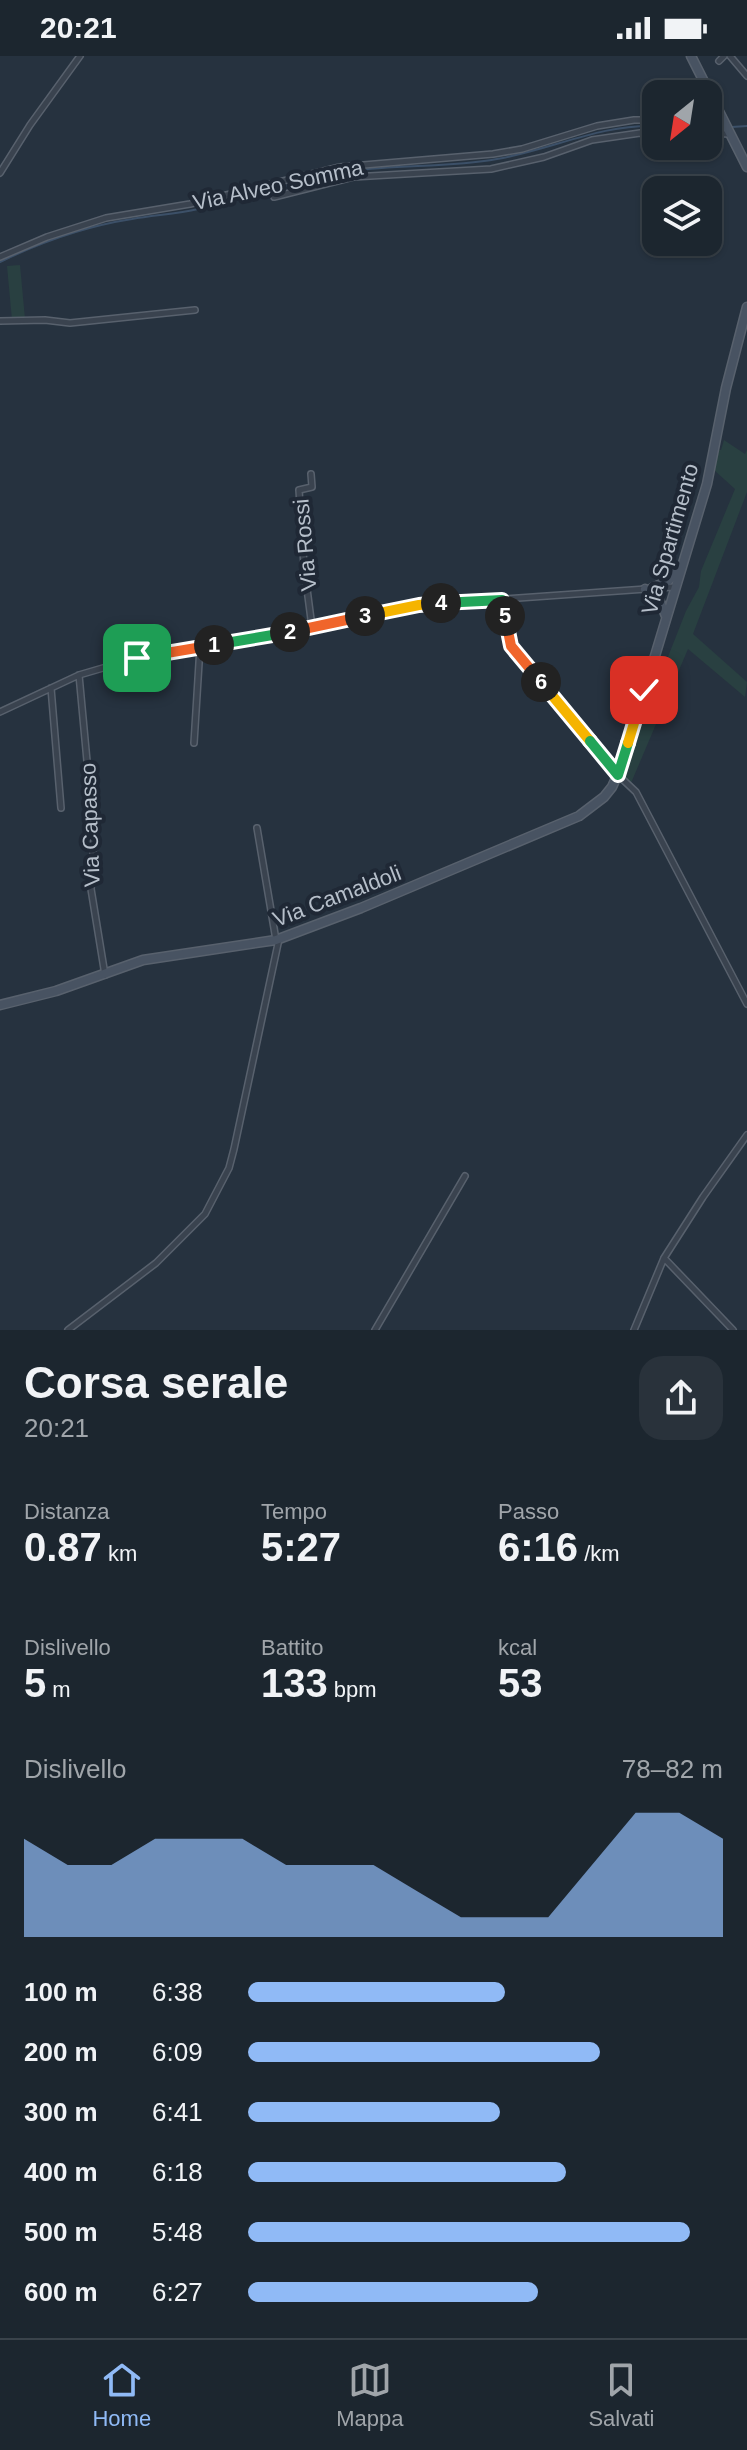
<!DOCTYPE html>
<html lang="it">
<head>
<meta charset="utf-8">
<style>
  :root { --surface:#1c262f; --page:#29323b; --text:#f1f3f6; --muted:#a0a5aa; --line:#3a434b; --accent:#90baf6 }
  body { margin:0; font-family:Arial,sans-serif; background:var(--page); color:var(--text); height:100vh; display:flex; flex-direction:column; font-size:30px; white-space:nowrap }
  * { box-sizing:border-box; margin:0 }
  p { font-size:26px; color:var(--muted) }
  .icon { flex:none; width:44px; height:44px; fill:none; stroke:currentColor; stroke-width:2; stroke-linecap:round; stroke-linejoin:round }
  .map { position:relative; height:1274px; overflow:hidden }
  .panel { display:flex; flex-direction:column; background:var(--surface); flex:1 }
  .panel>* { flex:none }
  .needle { width:52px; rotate:210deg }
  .controls { position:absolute; left:642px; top:24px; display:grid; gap:16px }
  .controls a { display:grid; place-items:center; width:80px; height:80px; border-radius:16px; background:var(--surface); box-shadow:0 2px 6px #0004,0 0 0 2px var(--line); font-size:40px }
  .pin { position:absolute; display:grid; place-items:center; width:68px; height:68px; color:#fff; margin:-34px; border-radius:16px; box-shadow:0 4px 12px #0006 }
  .km { position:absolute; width:40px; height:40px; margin:-20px; border-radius:50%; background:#222; color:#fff; font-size:22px; line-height:40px; text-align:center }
  .round { display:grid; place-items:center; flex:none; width:84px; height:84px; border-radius:24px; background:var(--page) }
  .headline { display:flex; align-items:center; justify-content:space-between; height:136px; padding:0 24px }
  h1 { font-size:44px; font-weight:700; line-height:60px }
  .stats { display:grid; grid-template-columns:repeat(3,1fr); gap:12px; height:136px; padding:8px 24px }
  .stats div { display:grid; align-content:center }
  .stats b { font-size:40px; font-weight:700 }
  .stats small { font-size:22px; font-weight:400 }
  .stats p { font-size:22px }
  .chart { height:224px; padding:16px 24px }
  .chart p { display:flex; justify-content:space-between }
  .chart svg { width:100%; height:144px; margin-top:8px; fill:var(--accent); opacity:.7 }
  ul { padding:0 24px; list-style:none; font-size:26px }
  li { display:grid; grid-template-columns:128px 96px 1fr; align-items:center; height:60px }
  li i { height:20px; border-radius:10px; background:var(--accent) }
  .status { display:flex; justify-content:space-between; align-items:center; height:56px; padding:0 40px; background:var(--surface); direction:ltr }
  .status svg { height:22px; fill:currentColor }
  .tabs { display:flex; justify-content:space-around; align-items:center; height:112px; border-top:2px solid var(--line); background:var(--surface); font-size:22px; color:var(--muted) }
  .tabs a { display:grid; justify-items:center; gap:4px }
  .tabs .current { color:var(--accent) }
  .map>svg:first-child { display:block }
</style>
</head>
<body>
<div class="status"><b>20:21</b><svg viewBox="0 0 49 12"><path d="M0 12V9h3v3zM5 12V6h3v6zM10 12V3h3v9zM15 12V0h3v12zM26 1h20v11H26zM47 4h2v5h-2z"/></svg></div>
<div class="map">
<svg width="747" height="1274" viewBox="0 0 747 1274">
  <rect width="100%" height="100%" fill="#26323f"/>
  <path fill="#294041" d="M20,209L25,263L12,264L7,210Z
    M724,384L745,398L747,394V436L693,578L747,626L745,641L688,593L631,727L627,723L625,717L652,616L659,618L662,616L686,555L699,531L701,515L735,433L714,414L719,394H721Z"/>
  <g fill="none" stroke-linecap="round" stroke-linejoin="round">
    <path stroke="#3c5068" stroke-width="2" d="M732,71L747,70
      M708,72H722
      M0,206C41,186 87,170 132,163C154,159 177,158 198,153C250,142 299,123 351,115C400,108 448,112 497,103C551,94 600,68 656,70"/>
    <defs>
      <path id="street" d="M730,0L747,20
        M719,5L724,0
        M708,65L723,66
        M708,77L729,78
        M0,117L30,69L80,0
        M274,141L353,121L491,113L544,101L592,84L640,77L656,78
        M0,201L47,181L106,162L190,148L340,111L493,98L522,93L597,70L634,64H656
        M0,265L45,264L70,267L195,254
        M311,418L312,431L299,434L304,510L312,571
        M656,532L675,531
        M502,544L511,590L618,719L636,736L747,948
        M79,619L94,780L91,833L105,919
        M51,632L61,752
        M0,656L79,619L137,602L271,579L419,549L646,533
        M194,687L200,591
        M257,772L276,884
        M664,1202L733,1274
        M68,1274L156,1207L205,1158L229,1112L234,1093L279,883
        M375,1274L465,1120
        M634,1274L664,1202L703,1141L747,1079"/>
      <path id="secondary" d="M691,0L747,111
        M652,532L668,525L677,515
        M645,533L658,541L666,560
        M0,949L56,935L143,904L276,884L361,852L579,760L604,741L612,731L622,709L707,428L726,332L747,251"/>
    </defs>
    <use href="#street" stroke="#58616d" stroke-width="8"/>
    <use href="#secondary" stroke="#58616d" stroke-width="11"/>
    <use href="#street" stroke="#3a434f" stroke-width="5"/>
    <use href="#secondary" stroke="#485362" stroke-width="8"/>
  </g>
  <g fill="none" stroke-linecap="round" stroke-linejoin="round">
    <defs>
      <path id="split-1" d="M137,602L214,589"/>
      <path id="split-2" d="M214,589L290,576"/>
      <path id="split-3" d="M290,576L365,560"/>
      <path id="split-4" d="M365,560L419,549L441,547"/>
      <path id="split-5" d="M441,547L502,544L505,560"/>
      <path id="split-6" d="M505,560L511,590L541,626"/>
      <path id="split-7" d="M541,626L590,685"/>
      <path id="split-8" d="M590,685L618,719L628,687"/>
      <path id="split-9" d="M628,687L644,634"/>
    </defs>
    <use href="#split-1" stroke="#fff" stroke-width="16"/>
    <use href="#split-2" stroke="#fff" stroke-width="16"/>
    <use href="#split-3" stroke="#fff" stroke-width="16"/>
    <use href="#split-4" stroke="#fff" stroke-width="16"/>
    <use href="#split-5" stroke="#fff" stroke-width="16"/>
    <use href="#split-6" stroke="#fff" stroke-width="16"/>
    <use href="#split-7" stroke="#fff" stroke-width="16"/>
    <use href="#split-8" stroke="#fff" stroke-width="16"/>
    <use href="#split-9" stroke="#fff" stroke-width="16"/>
    <use href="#split-1" stroke="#f0652b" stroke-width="10"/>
    <use href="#split-2" stroke="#22a559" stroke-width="10"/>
    <use href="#split-3" stroke="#f0652b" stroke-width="10"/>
    <use href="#split-4" stroke="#f5b400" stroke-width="10"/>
    <use href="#split-5" stroke="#22a559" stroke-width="10"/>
    <use href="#split-6" stroke="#f0652b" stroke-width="10"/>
    <use href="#split-7" stroke="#f5b400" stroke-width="10"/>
    <use href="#split-8" stroke="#22a559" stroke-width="10"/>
    <use href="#split-9" stroke="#f5b400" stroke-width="10"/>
  </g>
  <g text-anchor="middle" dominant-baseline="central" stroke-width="8" stroke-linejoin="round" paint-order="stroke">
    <g font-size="22" fill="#b6bfca" stroke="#1f2835">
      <text transform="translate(278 129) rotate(-12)">Via Alveo Somma</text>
      <text transform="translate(670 483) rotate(-74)">Via Spartimento</text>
      <text transform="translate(305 489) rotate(-95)">Via Rossi</text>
      <text transform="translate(90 769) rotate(-92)">Via Capasso</text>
      <text transform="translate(337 840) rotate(-21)">Via Camaldoli</text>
    </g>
  </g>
</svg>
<div class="controls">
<a><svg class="needle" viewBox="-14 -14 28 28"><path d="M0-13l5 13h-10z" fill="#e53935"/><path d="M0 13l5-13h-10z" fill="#a0a5aa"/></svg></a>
<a><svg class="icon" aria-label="layers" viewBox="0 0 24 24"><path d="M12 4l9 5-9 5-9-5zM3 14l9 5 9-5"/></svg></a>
</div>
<div class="pin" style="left:137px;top:602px;background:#1e9e55"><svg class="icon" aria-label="arrive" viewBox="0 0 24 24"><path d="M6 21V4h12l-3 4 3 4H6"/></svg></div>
<div class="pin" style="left:644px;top:634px;background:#d93025"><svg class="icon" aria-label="check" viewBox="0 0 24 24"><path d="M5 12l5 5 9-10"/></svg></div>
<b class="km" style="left:214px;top:589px">1</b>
<b class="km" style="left:290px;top:576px">2</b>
<b class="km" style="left:365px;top:560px">3</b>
<b class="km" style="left:441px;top:547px">4</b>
<b class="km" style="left:505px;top:560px">5</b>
<b class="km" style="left:541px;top:626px">6</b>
</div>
<section class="panel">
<div class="headline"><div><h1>Corsa serale</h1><p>20:21</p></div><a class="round"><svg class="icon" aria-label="share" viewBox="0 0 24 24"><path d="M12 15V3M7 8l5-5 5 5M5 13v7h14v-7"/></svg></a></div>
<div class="stats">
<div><p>Distanza</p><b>0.87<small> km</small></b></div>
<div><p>Tempo</p><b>5:27</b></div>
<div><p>Passo</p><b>6:16<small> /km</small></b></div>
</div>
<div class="stats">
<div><p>Dislivello</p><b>5<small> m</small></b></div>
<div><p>Battito</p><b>133<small> bpm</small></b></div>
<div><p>kcal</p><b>53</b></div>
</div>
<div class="chart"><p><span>Dislivello</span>78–82 m</p>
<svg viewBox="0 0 160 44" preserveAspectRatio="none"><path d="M0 44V14L10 22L20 22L30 14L40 14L50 14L60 22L70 22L80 22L90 30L100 38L110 38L120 38L130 22L140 6L150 6L160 14V44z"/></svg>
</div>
<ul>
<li><b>100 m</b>6:38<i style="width:54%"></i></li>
<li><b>200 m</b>6:09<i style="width:74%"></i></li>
<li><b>300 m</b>6:41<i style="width:53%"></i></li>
<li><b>400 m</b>6:18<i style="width:67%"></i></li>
<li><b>500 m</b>5:48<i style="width:93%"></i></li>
<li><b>600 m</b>6:27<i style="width:61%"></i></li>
</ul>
</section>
<nav class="tabs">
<a class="current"><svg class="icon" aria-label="home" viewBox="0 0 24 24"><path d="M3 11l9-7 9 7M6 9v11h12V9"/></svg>Home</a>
<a><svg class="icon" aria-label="map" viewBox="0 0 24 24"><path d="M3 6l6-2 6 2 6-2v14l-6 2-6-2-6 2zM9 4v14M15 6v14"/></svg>Mappa</a>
<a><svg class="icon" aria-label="saved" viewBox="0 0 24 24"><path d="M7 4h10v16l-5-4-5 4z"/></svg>Salvati</a>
</nav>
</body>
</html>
